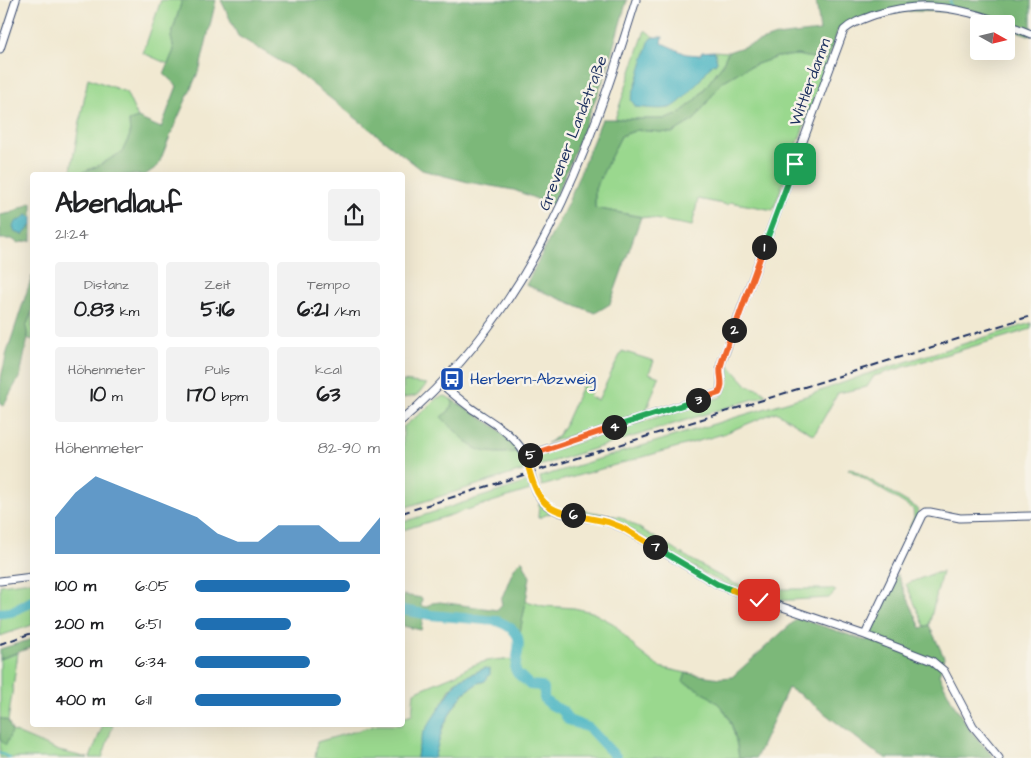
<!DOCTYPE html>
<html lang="de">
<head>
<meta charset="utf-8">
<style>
  :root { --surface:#fff; --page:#f2f2f2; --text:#202124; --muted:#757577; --accent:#1f6fb2 }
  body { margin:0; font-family:"Architects Daughter",sans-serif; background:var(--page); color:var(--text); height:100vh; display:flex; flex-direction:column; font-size:19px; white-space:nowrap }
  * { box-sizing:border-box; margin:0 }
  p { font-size:16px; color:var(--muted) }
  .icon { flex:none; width:28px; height:28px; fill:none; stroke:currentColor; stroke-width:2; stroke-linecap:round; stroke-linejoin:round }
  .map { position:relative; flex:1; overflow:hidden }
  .drawer { position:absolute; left:30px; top:172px; width:375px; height:555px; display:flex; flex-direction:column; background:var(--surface); border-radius:5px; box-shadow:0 5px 20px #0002 }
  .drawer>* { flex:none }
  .needle { width:32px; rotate:98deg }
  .controls { position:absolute; left:970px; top:15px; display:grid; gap:10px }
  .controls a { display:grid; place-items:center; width:45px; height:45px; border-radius:5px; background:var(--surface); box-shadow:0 5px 20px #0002; font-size:25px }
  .pin { position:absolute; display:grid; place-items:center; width:42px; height:42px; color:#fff; margin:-21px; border-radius:10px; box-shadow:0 2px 8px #0006 }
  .km { position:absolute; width:25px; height:25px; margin:-12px; border-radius:50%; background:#222; color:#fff; font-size:14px; line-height:25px; text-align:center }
  .round { display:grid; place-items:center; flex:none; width:52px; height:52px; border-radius:5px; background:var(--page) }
  .head { display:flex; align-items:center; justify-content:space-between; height:85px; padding:0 25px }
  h1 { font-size:28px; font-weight:800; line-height:38px }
  .stats { display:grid; grid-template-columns:repeat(3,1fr); gap:8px; height:85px; padding:5px 25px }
  .stats div { display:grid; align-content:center; border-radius:5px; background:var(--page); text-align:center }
  .stats b { font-size:21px; font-weight:800 }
  .stats small { font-size:14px; font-weight:400 }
  .stats p { font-size:14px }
  .chart { height:140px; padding:10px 25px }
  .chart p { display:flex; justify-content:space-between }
  .chart svg { width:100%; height:90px; margin-top:5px; fill:var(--accent); opacity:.7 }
  ul { padding:0 25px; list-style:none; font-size:16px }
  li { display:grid; grid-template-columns:80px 60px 1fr; align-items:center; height:38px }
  li i { height:12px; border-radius:6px; background:var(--accent) }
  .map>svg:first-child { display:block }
</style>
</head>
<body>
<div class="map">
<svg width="1031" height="758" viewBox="0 0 1031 758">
  <rect width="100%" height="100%" fill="#f7f3e8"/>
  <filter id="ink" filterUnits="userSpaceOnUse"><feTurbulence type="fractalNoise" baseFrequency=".02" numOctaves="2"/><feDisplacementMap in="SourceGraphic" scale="10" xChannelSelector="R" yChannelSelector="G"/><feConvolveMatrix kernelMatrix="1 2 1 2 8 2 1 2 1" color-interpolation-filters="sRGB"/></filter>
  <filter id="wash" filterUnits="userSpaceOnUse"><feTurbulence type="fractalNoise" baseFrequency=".0096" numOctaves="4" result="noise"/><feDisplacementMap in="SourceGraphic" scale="20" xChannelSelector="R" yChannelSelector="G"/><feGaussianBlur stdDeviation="1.12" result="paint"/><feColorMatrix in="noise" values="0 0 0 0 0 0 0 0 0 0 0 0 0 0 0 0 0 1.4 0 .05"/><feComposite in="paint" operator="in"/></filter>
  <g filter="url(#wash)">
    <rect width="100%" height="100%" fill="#f1e9d2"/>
    <path fill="#9ad88e" stroke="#5a8476" d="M161,0H182L171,37L174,50L168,64L143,53Z
      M645,30L654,37L650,39L637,107L652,108H670L713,63L715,64L717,61L715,53L714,51L728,52L722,65L696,100L677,115L666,119H615Z
      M797,55L828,61L773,210L730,202L728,205L698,199L692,226L595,208V189L621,136L637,130L672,133L694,120L722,82L746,68L777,57Z
      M88,78L126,92L138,118L129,121L130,135L122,152L98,166L75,175H70Z
      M32,311V340L28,338L26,327Z
      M1031,323V329L874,376L867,387L838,393L814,435L776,412L723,434L542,486L540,477L809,395L873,372Z
      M622,351L654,361L649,373L659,377L646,411L547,443L557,437L564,426L583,384L592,388L589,397L598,400Z
      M728,364L748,386L761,390L767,395L532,468L530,461L532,457L721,397C728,387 726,387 725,376C724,372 727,368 728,364Z
      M403,381L427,384L416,396L403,398Z
      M445,396L451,399L453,402L449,411L441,417C452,427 462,438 473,447C483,454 507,454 519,451L521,462L525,470L403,508V427L426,409L437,398Z
      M850,468L917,508L918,517L901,550L899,553L901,547L914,517L913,509L848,469Z
      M528,482L530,490L403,530V522Z
      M539,503L551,513L538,518Z
      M574,509L621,517L712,572L735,584L765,589H831L836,591L829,598L771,601L732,587L711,577L617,522L575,513Z
      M942,572L929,625L925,627L906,584L932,574Z
      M32,581V625L0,636V585Z
      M526,601L544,606L574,608L592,612L614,624L637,650L659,667L686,673L684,682C698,689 713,697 723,709C732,719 737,744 739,758H434L443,727L453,708L464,693L478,683L485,681V668L456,681L449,691L418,749L417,758H315L317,742L377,725H402L403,718L412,715L414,692L457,674C473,662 500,656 519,661L523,644L520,632Z
      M18,653L8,721L12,731L59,751L88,758H0V659Z
      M103,725H113L102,758H90Z"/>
    <path fill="#7bb879" stroke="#4b746c" d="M182,0H216L200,68L173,129L158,166L145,175H75L98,166L122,152L130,135L129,121L138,118L161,128L177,86L164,74L174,50L171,37Z
      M221,0H627L605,75L561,185L552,205L514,190L468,182L422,170L293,69L238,36Z
      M816,0H1031V36L962,12L912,11L886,14L838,30L828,61L797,55L777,57L746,68L722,82L694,120L672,133L637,130L621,136L595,189V208L641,217L610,304L595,313L526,285L567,205L602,119H666L677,115L696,100L722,65L728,52L776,36L820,31Z
      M32,202V217L26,215L21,220L28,229L32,225V240L18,243L12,239H0V215L11,213Z
      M32,276V311L26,327L28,338L20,376L3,406L0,404V382L7,352Z
      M451,399L496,427L519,451C507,454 483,454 473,447C462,438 452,427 441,417L449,411L453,403Z
      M522,560L530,577L526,601L520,632L514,638C509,628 505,627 495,624L423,618L421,630L403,626V595L422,598L421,606L427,607L432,603L440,602L498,610L502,605L501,600L514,568Z
      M897,574L921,628L929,625L944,657L939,675L954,705L970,730L994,758H886L872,750L801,695L788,688L756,758H739C737,744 733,720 723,709C713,697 698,689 683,682L686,673L720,678L732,677L798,618L867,641Z
      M32,639V647L0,659V649Z
      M0,718L8,721L12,731L6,745L0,740Z"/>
    <path fill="#47b4c2" stroke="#317290" d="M654,37H663L662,43L686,54L700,55L702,52L714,51L715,53L717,61L715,64L713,63C704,74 683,105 669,108C658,110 647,108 636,107L631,100L650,39Z
      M26,215L32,217V225L23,235L15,232L13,226L17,221L21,220Z
      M485,668L490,669V674L485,681L478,683L464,693L453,708L443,727L434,758H417L418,749L423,733L457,681Z"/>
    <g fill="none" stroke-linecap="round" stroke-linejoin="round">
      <path stroke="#47b4c2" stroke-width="2" d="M950,0L951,6
        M0,753L10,758"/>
      <path stroke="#47b4c2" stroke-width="10" d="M402,610L431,615L497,621C526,632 519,643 515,669L517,673L530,685L541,686L544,689V698L545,700L551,705L563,711L568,720L589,728L617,758
        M0,613L11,612L32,601"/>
    </g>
  </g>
  <g filter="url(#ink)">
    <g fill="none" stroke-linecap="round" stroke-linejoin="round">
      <defs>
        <path id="minor" d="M1006,24L1031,34
          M0,49L16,0
          M441,384C451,392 460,400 471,408C488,420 508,430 521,448C533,467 530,496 551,508C567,518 589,517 606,521C611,523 616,525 621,527L717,584L732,590L865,635L932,661L944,671L973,726L999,758
          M402,420C533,308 587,159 636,0
          M525,456L719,393C724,383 719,374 721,364L844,30C853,22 863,19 874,15C922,0 959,7 1005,24
          M0,581L32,577
          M865,635L922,515L926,512H930L960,518L1031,516"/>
      </defs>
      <use href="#minor" stroke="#3b4b6f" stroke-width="9"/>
      <use href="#minor" stroke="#fff" stroke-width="7"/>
      <path stroke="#1b2f5e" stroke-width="2" stroke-dasharray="8 4" stroke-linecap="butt" d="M402,513L1031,316
        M0,644L32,633"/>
    </g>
  </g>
  <g fill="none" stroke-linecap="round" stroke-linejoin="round" filter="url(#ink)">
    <defs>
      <path id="split-1" d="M764,247L795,164"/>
      <path id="split-2" d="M734,330L764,247"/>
      <path id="split-3" d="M698,400L719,393C725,382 718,375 721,365C724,353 729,341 734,330"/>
      <path id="split-4" d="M614,427L698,400"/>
      <path id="split-5" d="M530,455L614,427"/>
      <path id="split-6" d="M530,455L525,456C535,488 536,509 573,515"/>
      <path id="split-7" d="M573,515L608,522L621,527L655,547"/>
      <path id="split-8" d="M655,547L717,584L732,590"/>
      <path id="split-9" d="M732,590L759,600"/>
    </defs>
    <use href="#split-1" stroke="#fff" stroke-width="10"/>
    <use href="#split-2" stroke="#fff" stroke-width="10"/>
    <use href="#split-3" stroke="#fff" stroke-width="10"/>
    <use href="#split-4" stroke="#fff" stroke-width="10"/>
    <use href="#split-5" stroke="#fff" stroke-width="10"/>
    <use href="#split-6" stroke="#fff" stroke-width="10"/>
    <use href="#split-7" stroke="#fff" stroke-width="10"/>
    <use href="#split-8" stroke="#fff" stroke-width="10"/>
    <use href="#split-9" stroke="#fff" stroke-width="10"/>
    <use href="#split-1" stroke="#22a559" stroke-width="6"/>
    <use href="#split-2" stroke="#f0652b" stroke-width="6"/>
    <use href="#split-3" stroke="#f0652b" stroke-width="6"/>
    <use href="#split-4" stroke="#22a559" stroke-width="6"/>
    <use href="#split-5" stroke="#f0652b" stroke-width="6"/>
    <use href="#split-6" stroke="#f5b400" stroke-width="6"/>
    <use href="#split-7" stroke="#f5b400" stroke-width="6"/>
    <use href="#split-8" stroke="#22a559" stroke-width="6"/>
    <use href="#split-9" stroke="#f5b400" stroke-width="6"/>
  </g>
  <defs>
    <symbol id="bus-square" viewBox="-11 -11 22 22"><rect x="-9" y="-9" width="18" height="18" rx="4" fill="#1a4fb4" stroke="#f7f3e8"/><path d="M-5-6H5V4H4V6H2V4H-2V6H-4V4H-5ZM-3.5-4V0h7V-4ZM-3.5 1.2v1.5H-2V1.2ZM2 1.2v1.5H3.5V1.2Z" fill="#fff"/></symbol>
  </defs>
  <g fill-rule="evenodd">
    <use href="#bus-square" x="438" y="365" width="28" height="28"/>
  </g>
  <g text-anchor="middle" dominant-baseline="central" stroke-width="5" stroke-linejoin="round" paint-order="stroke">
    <g font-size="16" fill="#1b2f5e" stroke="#f7f3e8">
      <text transform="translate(810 82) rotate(-70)">Wittlerdamm</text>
      <text transform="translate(573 133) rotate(-69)">Grevener Landstraße</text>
    </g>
    <g font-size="16" fill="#164399" stroke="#f7f3e8" text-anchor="start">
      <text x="470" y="379">Herbern-Abzweig</text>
    </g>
  </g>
</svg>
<div class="controls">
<a><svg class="needle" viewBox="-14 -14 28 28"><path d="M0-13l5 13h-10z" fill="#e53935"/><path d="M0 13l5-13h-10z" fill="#757577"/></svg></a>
</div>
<div class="pin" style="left:795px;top:164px;background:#1e9e55"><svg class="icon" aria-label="arrive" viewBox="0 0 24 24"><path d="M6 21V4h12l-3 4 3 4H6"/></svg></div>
<div class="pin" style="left:759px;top:600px;background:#d93025"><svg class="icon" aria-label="check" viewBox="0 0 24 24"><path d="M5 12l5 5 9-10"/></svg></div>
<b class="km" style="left:764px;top:247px">1</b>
<b class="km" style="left:734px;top:330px">2</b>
<b class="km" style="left:698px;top:400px">3</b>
<b class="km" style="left:614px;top:427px">4</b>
<b class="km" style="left:530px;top:455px">5</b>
<b class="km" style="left:573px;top:515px">6</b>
<b class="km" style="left:655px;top:547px">7</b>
<section class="drawer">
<div class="head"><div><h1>Abendlauf</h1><p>21:24</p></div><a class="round"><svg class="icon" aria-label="share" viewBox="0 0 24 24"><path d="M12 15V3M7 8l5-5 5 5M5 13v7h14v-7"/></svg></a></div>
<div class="stats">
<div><p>Distanz</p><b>0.83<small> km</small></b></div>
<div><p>Zeit</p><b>5:16</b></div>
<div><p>Tempo</p><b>6:21<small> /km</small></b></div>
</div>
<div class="stats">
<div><p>Höhenmeter</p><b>10<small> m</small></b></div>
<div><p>Puls</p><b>170<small> bpm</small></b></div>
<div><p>kcal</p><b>63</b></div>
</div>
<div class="chart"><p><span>Höhenmeter</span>82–90 m</p>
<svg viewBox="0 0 160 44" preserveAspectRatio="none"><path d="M0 44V26L10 14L20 6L30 10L40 14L50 18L60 22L70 26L80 34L90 38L100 38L110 30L120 30L130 30L140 38L150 38L160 26V44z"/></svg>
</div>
<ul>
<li><b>100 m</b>6:05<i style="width:84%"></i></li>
<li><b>200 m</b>6:51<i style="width:52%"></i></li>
<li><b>300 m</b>6:34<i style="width:62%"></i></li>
<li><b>400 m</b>6:11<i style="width:79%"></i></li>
</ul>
</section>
</div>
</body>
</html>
